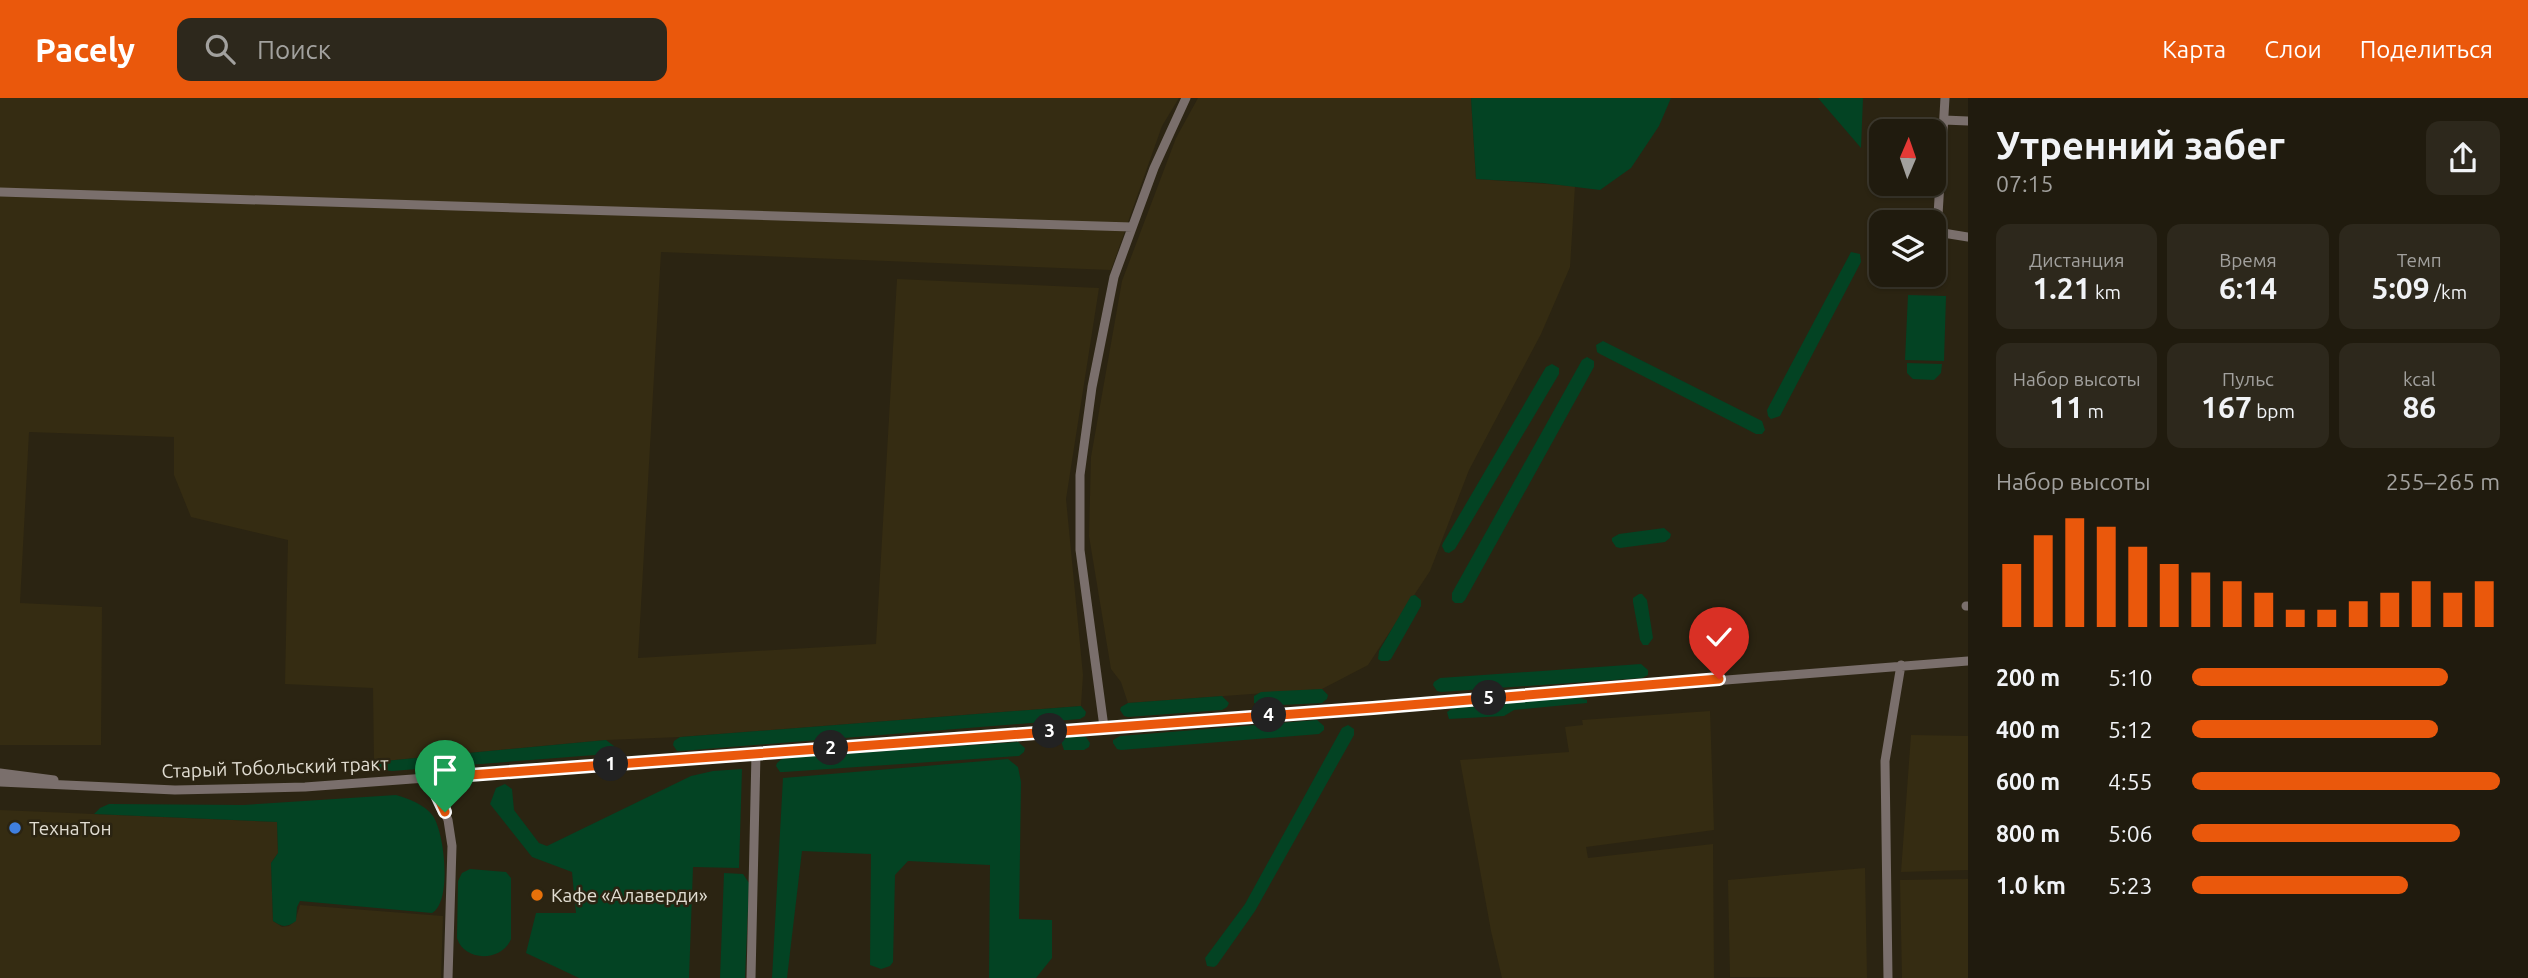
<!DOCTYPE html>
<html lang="ru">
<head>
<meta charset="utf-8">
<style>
  :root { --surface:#201b0e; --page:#2d281c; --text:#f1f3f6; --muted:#a2a19e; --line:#3d392e; --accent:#ea580c }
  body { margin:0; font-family:Ubuntu,sans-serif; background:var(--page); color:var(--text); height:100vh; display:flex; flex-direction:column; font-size:26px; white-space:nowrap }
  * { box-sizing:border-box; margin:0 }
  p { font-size:23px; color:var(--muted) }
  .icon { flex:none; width:38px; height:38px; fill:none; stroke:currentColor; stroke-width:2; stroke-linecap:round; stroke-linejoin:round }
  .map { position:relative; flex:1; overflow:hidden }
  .details { display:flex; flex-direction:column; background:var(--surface); width:560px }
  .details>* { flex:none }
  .needle { width:46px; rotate:2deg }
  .tools { position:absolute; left:1869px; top:21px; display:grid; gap:14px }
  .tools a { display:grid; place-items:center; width:77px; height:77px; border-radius:14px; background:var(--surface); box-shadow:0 2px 5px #0004,0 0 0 2px var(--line); font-size:35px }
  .pin { position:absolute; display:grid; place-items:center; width:60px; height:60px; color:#fff; margin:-72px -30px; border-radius:50% 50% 50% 0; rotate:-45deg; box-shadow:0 0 7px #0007 }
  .pin .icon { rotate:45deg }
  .km { position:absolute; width:35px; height:35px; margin:-18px; border-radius:50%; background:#222; color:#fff; font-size:19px; line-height:35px; text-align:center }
  .round { display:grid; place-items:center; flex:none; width:74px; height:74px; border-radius:14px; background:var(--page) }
  .headline { display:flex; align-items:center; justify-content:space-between; height:119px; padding:0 28px }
  h1 { font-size:38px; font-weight:600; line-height:52px }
  .metrics { display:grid; grid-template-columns:repeat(3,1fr); gap:10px; height:119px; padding:7px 28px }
  .metrics div { display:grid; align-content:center; border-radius:14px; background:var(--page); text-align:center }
  .metrics b { font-size:30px; font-weight:600 }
  .metrics small { font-size:19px; font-weight:400 }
  .metrics p { font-size:19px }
  .chart { height:196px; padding:14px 28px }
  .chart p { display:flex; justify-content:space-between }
  .chart svg { width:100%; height:126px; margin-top:7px; stroke:var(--accent); stroke-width:6 }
  ul { padding:0 28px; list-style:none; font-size:23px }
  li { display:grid; grid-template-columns:112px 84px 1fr; align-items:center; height:52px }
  li i { height:18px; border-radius:9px; background:var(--accent) }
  header { display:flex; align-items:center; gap:42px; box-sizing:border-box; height:98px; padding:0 35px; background:var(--accent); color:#fff }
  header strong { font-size:33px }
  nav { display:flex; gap:38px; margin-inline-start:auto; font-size:24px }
  .search { width:490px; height:63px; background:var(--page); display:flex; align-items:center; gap:18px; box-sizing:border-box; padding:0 24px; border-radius:14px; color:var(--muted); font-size:26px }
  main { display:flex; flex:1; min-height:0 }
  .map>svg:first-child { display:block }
</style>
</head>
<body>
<header>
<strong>Pacely</strong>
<div class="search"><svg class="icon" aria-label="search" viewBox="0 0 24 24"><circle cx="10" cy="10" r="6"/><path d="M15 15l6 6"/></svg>Поиск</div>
<nav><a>Карта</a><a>Слои</a><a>Поделиться</a></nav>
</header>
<main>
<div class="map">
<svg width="1968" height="880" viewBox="0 0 1968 880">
  <rect width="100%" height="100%" fill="#2b2412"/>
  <path fill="#352c12" d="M0,0H1179L1162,28L1111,172L661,154L638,560L876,546L897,181L1099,190L1066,401L1083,577L1081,608L680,639L606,642L374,664L373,590L285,586L288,442L191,419L174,377V339L29,334L20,505L102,509L101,647H0Z
    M1198,0H1471L1476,81L1575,88L1570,169L1541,236L1469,372L1430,473L1368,567L1322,591L1128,605L1121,584L1111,571L1089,438L1091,359L1122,183L1176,40Z
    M1710,613L1714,732L1586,749L1588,760L1713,746L1714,880H1502L1491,833L1460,662L1569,654L1565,629L1583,627L1582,622Z
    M1911,637L1968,638V772L1901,774Z
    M0,712L277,724L278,755L271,765L273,823L282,829L289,828L295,823L300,807L443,818L441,880H0Z
    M1865,770L1867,880L1730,879L1728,782Z
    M1968,781V880H1902L1900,782Z"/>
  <path fill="#034323" d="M1471,0H1671L1659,28L1631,70L1600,92L1543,85L1476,81Z
    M1818,0H1863L1861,50Z
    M1851,154L1860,156L1861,164L1780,318L1771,321L1768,318L1767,312Z
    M1908,197L1946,198L1944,263L1905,262Z
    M1603,243L1762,323L1765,332L1762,336H1756L1600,256L1597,254L1596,247Z
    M1587,259L1594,263V269L1465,502L1462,505H1455L1452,502V495L1582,262Z
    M1907,265L1942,266L1941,275L1934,282L1913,281L1907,275Z
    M1552,266L1559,270V276L1455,451L1449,455L1445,454L1442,448L1443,445L1546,269Z
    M1664,430L1671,436L1670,440L1665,444L1620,450L1616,449L1612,443V440L1619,436Z
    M1639,496H1642L1647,502L1653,540L1648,547H1643L1640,542L1633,504V500Z
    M1415,497L1421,502V508L1391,561L1388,563H1381L1378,561L1379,553L1411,498Z
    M1641,566L1648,572V577L1642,580L1441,594L1437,593L1433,587L1434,584L1440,580Z
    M1322,591L1328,597L1327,601L1322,605L1261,608L1254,605V598L1261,594Z
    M1222,598L1229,605L1227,609L1222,612L1128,619L1124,618L1120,612L1121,609L1128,605Z
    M1576,599L1587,602V605L1514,612L1504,618L1449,621L1447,614L1454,609Z
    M1081,608L1086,614L1085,618L1080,621L681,653H677L673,647L674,643L680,639Z
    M1317,622L1324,628V632L1319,636L1121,652L1117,651L1113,645V642L1120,638Z
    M1348,627L1354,631V637L1255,813L1217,867L1214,869L1207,868L1205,860L1245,806L1342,630Z
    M1068,639H1086L1090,645L1089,649L1084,652H1064L1061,643Z
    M606,642L614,648L613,653L608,656L392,673L377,671L374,664Z
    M1018,644L1025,650L1024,654L1019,658L784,674H780L776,668L777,665L783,660Z
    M1008,661L1018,669L1021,684L1019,821L1052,822V860L1036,880H989L990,767L908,763L895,777L893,864L890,868L881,871L870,867L871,756L802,753L787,880H772L783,680Z
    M742,671L739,770L693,769L689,880H579L526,855L536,815H576L572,774L532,759L490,706L496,690L505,686L512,691L514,712L539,745L547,748L691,678L713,673Z
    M396,697C409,701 424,706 433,718C445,736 452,804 432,815L300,803L297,809L296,823C286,830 282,829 273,823L271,765L278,755L277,724L94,716L100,710L109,706L243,707Z
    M470,771L506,774L511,780V841C502,864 464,864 457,840L458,783L462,775Z
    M724,775L743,776L749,785L745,880H720Z"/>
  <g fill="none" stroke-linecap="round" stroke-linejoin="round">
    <path stroke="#7a6f6c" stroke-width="9" d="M1945,0L1937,134L1968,139
      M1944,22L1968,23
      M0,94L1132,129
      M1966,508H1968
      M1104,629L1080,452V377L1092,289L1114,179L1154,70L1186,0
      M0,675L54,682
      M429,680L448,722L452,748L448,880
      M0,684L175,692L305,689L1373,610L1968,563
      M751,880L756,655
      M1888,880L1885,663L1901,567"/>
  </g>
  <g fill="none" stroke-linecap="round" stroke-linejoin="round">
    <defs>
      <path id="route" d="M445,714L429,680L1373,610L1719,581"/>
    </defs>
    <use href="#route" stroke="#fff" stroke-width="14"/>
    <use href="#route" stroke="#ea580c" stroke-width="9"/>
  </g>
  <circle fill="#3f7fe0" stroke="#2b2412" stroke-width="2.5" cx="15" cy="730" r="7"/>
  <circle fill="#e8710a" stroke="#2b2412" stroke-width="2.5" cx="537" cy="797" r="7"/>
  <g text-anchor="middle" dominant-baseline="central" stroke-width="5" stroke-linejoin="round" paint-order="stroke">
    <g font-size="19" fill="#e1ddd2" stroke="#2b2412">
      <text transform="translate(275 669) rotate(-2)">Старый Тобольский тракт</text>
    </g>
    <g font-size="19" fill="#e1ddd2" stroke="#2b2412" text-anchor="start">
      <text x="29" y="730">ТехнаТон</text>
      <text x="551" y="797">Кафе «Алаверди»</text>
    </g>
  </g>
</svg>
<div class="tools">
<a><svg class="needle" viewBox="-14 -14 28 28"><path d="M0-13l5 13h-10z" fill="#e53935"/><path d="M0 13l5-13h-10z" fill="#a2a19e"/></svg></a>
<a><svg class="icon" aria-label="layers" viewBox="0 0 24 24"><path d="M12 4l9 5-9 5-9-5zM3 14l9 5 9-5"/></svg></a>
</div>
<div class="pin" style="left:445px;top:714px;background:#1e9e55"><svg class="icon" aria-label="arrive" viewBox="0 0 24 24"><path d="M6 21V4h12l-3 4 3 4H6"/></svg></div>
<div class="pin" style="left:1719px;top:581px;background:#d93025"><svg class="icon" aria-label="check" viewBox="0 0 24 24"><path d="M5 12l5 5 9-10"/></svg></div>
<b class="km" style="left:611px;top:666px">1</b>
<b class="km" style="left:831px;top:650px">2</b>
<b class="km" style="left:1050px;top:633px">3</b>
<b class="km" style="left:1269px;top:617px">4</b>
<b class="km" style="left:1489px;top:600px">5</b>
</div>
<section class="details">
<div class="headline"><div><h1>Утренний забег</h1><p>07:15</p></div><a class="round"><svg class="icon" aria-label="share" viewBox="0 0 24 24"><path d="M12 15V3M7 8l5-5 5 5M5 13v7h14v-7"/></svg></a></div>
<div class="metrics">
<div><p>Дистанция</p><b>1.21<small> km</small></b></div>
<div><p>Время</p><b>6:14</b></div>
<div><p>Темп</p><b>5:09<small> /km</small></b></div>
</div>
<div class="metrics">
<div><p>Набор высоты</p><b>11<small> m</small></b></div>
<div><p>Пульс</p><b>167<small> bpm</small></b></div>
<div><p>kcal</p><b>86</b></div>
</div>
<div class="chart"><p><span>Набор высоты</span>255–265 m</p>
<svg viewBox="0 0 160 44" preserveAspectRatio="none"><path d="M5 44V22M15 44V12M25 44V6M35 44V9M45 44V16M55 44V22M65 44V25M75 44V28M85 44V32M95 44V38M105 44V38M115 44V35M125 44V32M135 44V28M145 44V32M155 44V28"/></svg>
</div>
<ul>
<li><b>200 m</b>5:10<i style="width:83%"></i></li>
<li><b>400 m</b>5:12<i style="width:80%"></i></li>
<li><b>600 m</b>4:55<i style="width:100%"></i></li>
<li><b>800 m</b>5:06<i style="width:87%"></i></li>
<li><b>1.0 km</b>5:23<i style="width:70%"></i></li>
</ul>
</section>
</main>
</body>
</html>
